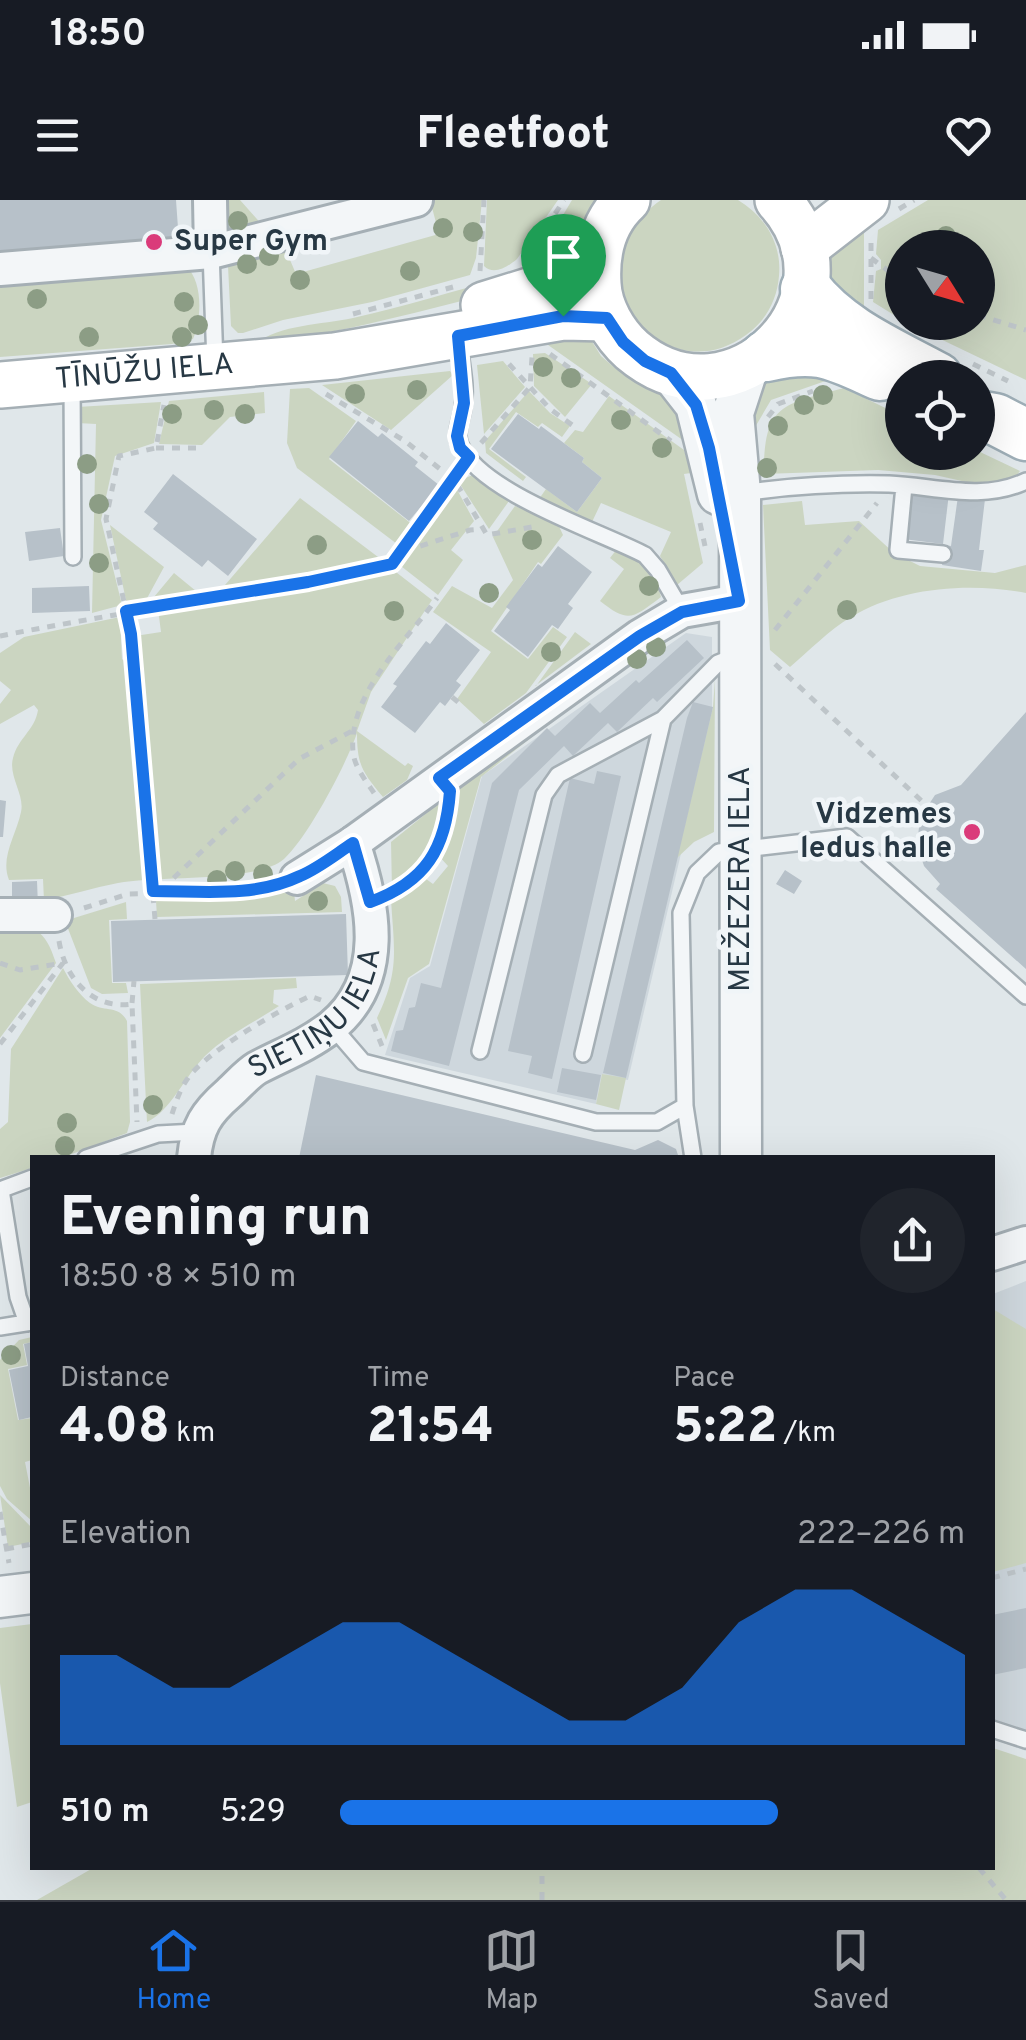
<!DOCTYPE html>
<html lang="en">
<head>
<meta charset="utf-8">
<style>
  :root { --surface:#171b24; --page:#20242c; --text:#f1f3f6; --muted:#9ea1a6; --line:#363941; --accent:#1a73e8 }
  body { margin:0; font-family:Overpass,sans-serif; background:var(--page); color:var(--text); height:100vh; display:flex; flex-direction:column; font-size:38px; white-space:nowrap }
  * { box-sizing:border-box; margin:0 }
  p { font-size:32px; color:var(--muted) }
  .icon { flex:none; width:55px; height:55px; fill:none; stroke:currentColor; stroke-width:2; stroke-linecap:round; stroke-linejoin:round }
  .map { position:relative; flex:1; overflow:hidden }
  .drawer { position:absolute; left:30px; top:955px; width:965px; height:715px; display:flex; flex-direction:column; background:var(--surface); border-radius:0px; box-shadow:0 10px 40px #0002 }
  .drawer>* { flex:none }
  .needle { width:65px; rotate:127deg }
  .tools { position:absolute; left:885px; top:30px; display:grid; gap:20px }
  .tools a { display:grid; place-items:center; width:110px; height:110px; border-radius:50%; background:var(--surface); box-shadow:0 10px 40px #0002; font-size:50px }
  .pin { position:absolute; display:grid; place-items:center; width:85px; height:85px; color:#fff; margin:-102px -42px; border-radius:50% 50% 50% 0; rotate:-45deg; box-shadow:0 0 10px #0007 }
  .pin .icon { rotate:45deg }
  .round { display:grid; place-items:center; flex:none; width:105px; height:105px; border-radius:52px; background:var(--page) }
  .head { display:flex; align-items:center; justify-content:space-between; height:170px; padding:0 30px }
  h1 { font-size:55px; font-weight:800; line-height:75px }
  .metrics { display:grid; grid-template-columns:repeat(3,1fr); gap:15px; height:170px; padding:10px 30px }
  .metrics div { display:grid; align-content:center }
  .metrics b { font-size:50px; font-weight:800 }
  .metrics small { font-size:28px; font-weight:400 }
  .metrics p { font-size:28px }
  .chart { height:280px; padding:20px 30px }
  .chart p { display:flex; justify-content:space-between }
  .chart svg { width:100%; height:180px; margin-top:10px; fill:var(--accent); opacity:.7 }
  ul { padding:0 30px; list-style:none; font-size:32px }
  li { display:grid; grid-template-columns:160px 120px 1fr; align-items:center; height:75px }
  li i { height:25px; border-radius:12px; background:var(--accent) }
  .status { display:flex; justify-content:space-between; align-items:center; height:70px; padding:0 50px; background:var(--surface); direction:ltr }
  .status svg { height:28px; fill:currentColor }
  header { display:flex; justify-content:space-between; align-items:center; height:130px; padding:0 30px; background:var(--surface); font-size:45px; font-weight:800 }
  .tabs { display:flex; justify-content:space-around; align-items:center; height:140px; border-top:2px solid var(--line); background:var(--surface); font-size:28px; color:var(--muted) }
  .tabs a { display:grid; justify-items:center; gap:5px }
  .tabs .on { color:var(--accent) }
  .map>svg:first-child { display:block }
</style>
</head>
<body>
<div class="status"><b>18:50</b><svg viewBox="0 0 49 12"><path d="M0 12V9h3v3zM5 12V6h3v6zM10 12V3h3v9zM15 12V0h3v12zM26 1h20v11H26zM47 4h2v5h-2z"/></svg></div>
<header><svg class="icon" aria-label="menu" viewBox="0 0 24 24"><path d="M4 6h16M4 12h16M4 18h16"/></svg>Fleetfoot<svg class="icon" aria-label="heart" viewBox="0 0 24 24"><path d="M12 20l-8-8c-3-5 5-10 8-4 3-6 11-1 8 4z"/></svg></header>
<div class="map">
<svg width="1026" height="1700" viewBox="0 0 1026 1700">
  <rect width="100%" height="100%" fill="#e0e7ea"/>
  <path fill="#ced7dd" d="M686,433L712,437V521L628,880L602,874L596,904L385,855L410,778L430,766L482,576Z
    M1026,1081V1551L993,1539V1094Z"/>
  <path fill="#cbd5c1" d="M219,0H240L265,28L224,33Z
    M430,0H482L476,58L470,75L372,102L283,120L243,133H238L231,126L228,66L249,51L285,48L296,74L439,34Z
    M487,0H558L517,59C509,66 494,76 484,66Z
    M572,0H595C579,23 579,31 570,56L529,72Z
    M661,0H738C765,16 782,44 779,76C777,100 766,121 746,135C659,198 565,66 661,0Z
    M928,0H1026V180L907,123L978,122V48H902V120L873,102L876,71L881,69V60L876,54L878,30Z
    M864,16V120L827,80L830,42Z
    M186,66C203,82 202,118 193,139L172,144L0,157V88L81,72Z
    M506,78L516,87C429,109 345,133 255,144C281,124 321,125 353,118C404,107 454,90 506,78Z
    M553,124L591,140L601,156L616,169L667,195L683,208L691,243L684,241L541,140Z
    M545,153L592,184L565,217L534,186L533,154Z
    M503,161L525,187L484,234L477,165Z
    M786,165L834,178L771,200L754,229L750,194L759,183Z
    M450,171L453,175L391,230L322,185Z
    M309,188L356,221L329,259L413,325L397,344L297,268L287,243L290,189Z
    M844,188L902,216V252L978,251L1020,271L1014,279L984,286L935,275L878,270L764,274C764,204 781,205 844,188Z
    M529,191L550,213L570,226L562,237L542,223L538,227L516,212L489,249L526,277L523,281L486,253L485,241Z
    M264,192L265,213L230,217L202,245L159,244L169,201Z
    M609,196L684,250L691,273L684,274L703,363L677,385L660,356L671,332L601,303L592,322L539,299L546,289L577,312L602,278L582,262L584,258L564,243L575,230L583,232Z
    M161,202L154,243L115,256L101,320L122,405L92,413L96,224L77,223V207Z
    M480,272L509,301L489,329L458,281Z
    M454,284L474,321L451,350L463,360L438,395L397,363Z
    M300,298L382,360L326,375L219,392Z
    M802,301L805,325L859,321L894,353L920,366L995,373L1026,365V393C971,382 900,387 851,417C829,430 809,451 790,467L770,450L763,305Z
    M515,306L558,324L563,335L541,364L538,362L491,431L528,459L553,427L567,437L526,493L484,524L457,499L491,452L433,412L452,386L492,408L513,380L493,337Z
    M110,325L164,367L145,402L127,405Z
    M617,349L653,370L661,397C633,418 629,424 600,401L624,369L610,358Z
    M392,369L432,400L371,492L357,531L405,566L408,563L413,566L407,580L383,597C362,572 357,564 357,533C346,565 308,637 284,659C257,683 157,675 118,683C93,688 69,695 44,701L43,679L9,680C0,657 16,636 21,612C25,595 8,576 13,558C18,538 35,530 38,510L34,505L0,524V504L11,490L0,481V453L24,437L120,417L122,459L135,471L139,469L135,436L161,432L158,409Z
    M174,373L202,396L149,403Z
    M575,432L591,444L535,486H536Z
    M715,479L714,632L694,642L677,658L713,507Z
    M546,526L481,577L429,764L408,778L386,840L377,818C400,770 394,751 391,699L422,676L433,684L448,666L438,655C451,632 452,612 454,587Z
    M446,592C443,642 430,660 392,690L391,642L428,612L424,607Z
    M323,683L335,686L341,697L342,712L157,717L156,701H230L294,691L295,701Z
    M126,702L127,719L109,720L112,783H126L128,793L102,794L91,788L67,726L74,718Z
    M0,725C36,727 44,727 56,763L0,838Z
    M63,768C69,780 79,795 90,803C104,813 118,804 127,821L130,922L127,933L64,957L32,958V968L0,978V929L8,922L11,849Z
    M296,778L297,788L274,790L273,803L279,806C255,822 225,836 205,856C185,876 170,912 147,922L140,784Z
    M602,874L626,878L619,910L596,904Z
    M993,1109L1026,1129V1363L993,1372Z
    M32,1137V1142L23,1144L27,1165L8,1169L18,1220L32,1218V1260L25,1262L32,1298V1321L7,1299L0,1286V1160L19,1140Z
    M0,1295L32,1328V1342L8,1347Z
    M32,1424V1602L17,1607L0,1483V1428Z
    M993,1548L1026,1559V1700H37L93,1668H992Z"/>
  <path fill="#b7c1c9" d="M0,0H176L179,42L0,56Z
    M518,214L539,229L541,226L584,258L582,262L602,278L577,312L491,249Z
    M358,221L378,237L382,233L418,262L415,266L439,285L409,321L329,257Z
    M173,274L257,339L228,376L208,360L202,367L153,329L158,323L144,312Z
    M900,288L949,293L943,344L895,338Z
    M958,296L985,299L979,350H984L981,371L942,365L945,345L951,346Z
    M60,328L64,356L29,361L25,332Z
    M558,346L592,372L568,404L573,408L558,429L552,425L528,457L494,431L510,410L506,407L538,364L542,367Z
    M89,386L90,411L32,413V388Z
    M446,423L480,450L456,481L461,485L445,506L440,502L415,533L381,507L397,486L393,484L426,441L430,444Z
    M687,440L704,458L657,502L653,498L617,532L608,523L573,556L564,546L519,590L449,866L391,851L396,831L403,830L409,808L415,807L421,783L441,788L492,583L547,528L555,536L590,503L600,513L636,480L639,483Z
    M693,502L713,507L626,878L603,873L687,518Z
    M1026,512V769L936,689L940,684L924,666L917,645L920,618L935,595L961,585Z
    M597,571L621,576L552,879L528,873L532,856L508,851L570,578L594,584Z
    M0,600L6,601L3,637H0Z
    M785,670L802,681L794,694L776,684Z
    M37,681L38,706L12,707V682Z
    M346,714L348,775L113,782L111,721Z
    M562,868L601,875L596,900L557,892Z
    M316,875L635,950L658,940L676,949L679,958H299Z
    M32,1142V1217L19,1220L9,1170L28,1166L24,1144Z
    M1026,1408V1468L992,1475V1415Z"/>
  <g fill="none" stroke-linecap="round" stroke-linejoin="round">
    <defs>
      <path id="service" d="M211,52L215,163
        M458,137C460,159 467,186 463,207C462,219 454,233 460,245C481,293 599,331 645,355L658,370L682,411
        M72,181L73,357
        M904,286L898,350L943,354
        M743,293C790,286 841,283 889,284C935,286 982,302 1026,281
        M332,826L363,862L596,922H657L685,906L681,713L697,673L719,652L847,637L1026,796
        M480,851L544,595L558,575L663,519
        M583,854L663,519L718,463L736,456
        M685,906L693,958
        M86,958L158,934L196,932
        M0,990L32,978
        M1,990L18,1097L27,1123
        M0,1127L32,1122
        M992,1529L1026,1540"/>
      <g id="minor">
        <path d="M210,0L211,52"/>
        <path d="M0,69L211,52L416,0"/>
        <path d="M297,678L353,643L640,436L682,411L739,401"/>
        <path d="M0,715H55"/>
        <path id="s1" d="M194,958C197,927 206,913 229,893C238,885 247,874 257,868C282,855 308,845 331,827C389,780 374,705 353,643"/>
        <path d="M992,1054L1026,1043"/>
      </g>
      <path id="tertiary" d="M671,173L696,205L718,294
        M741,958L740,293L733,213L748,167
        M0,1397L32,1393"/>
      <g id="secondary">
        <path d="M627,0C603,22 596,53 598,84C599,108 614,134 632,150C733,236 867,98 778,0"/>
        <path d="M804,48L866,0"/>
        <path d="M484,105L571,78L597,62"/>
        <path id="s2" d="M0,185L335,156L563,117L607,118"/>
      </g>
      <path id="primary" d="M806,89C838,131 891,153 937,178
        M766,156C819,144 833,154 880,175
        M978,216L995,219L1026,235"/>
    </defs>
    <use href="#service" stroke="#a5afb5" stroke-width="20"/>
    <use href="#minor" stroke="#a5afb5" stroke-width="38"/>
    <use href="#tertiary" stroke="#a5afb5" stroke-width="45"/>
    <use href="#secondary" stroke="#a5afb5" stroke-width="50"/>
    <use href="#primary" stroke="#9eaeb7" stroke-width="55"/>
    <path stroke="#bec5c9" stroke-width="5" stroke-dasharray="8 8" stroke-linecap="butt" d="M899,9L914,0
      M529,54L564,0
      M871,58L902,81
      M480,71L484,0
      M871,99V40
      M353,114L453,87
      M978,115L1026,130
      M550,154L671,241
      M509,164L550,209L575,227
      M973,164L1008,181
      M326,194L405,241L455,281L487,335L532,327
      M768,217L778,204L813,191
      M481,243L530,187L532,157
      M156,248H202
      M700,323L705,346
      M405,351L470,330L483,329
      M775,430L877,303
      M0,436C131,410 262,393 392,364L458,276
      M775,464L925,604
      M452,497L459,503
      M374,593C366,581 354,566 353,552C348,493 406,442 437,398
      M162,689L299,559L352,531
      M396,691C425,668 446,647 449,607
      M84,708L128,694L231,692L270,686
      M155,719L131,434L106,319L119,256L156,248L164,205
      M59,741C65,778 92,810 132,804L137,922
      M0,763L20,770L63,763
      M132,803L134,781
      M373,824L382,846
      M0,844L63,763
      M172,914C176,902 180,889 188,878C206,852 279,810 310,796L321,800
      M0,1312L9,1363
      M6,1349L32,1344
      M992,1378L1026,1369
      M979,1668L1006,1700
      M542,1700V1668"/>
    <use href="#service" stroke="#f3f6f8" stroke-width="15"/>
    <use href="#minor" stroke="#f3f6f8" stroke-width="32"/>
    <use href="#tertiary" stroke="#f3f6f8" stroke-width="40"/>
    <use href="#secondary" stroke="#fff" stroke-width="45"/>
    <use href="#primary" stroke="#fff" stroke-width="50"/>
  </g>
  <g fill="#8c9d85">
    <circle cx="238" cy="21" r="10"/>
    <circle cx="443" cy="28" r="10"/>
    <circle cx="473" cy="32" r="10"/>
    <circle cx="946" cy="36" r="10"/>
    <circle cx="269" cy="56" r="10"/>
    <circle cx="247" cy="64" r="10"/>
    <circle cx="410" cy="71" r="10"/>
    <circle cx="300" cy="80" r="10"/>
    <circle cx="37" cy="99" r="10"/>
    <circle cx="184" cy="102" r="10"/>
    <circle cx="198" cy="125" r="10"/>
    <circle cx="89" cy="137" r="10"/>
    <circle cx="182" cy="137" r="10"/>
    <circle cx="543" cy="167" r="10"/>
    <circle cx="571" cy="178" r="10"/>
    <circle cx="417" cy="190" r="10"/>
    <circle cx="355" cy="194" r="10"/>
    <circle cx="823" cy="195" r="10"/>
    <circle cx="804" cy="205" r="10"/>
    <circle cx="214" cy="210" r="10"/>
    <circle cx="172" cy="214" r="10"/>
    <circle cx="245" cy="214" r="10"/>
    <circle cx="621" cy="220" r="10"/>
    <circle cx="778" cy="226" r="10"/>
    <circle cx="662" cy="248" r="10"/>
    <circle cx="87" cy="264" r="10"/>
    <circle cx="767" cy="268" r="10"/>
    <circle cx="99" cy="304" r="10"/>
    <circle cx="532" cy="340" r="10"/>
    <circle cx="317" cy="345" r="10"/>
    <circle cx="99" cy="363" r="10"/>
    <circle cx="649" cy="386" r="10"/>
    <circle cx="489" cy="393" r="10"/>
    <circle cx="847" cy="410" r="10"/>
    <circle cx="394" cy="411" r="10"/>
    <circle cx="656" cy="447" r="10"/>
    <circle cx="551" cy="452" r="10"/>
    <circle cx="637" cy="459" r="10"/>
    <circle cx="235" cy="671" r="10"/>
    <circle cx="263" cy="674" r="10"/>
    <circle cx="217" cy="680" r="10"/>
    <circle cx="318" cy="701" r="10"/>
    <circle cx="153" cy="905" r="10"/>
    <circle cx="67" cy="923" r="10"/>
    <circle cx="65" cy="946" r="10"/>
    <circle cx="11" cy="1155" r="10"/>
  </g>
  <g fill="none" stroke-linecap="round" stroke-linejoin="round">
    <defs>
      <path id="route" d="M563,116L607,118L623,142L645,161L671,173L696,205L709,248L739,401L682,412L640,436L439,578L450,591C446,648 426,682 370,702L353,643C336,654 319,668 300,676C254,698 202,691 153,691L131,434L126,411L308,382L392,364L469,257L460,248L457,236L464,203L458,136Z"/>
    </defs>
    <use href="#route" stroke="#fff" stroke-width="20"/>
    <use href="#route" stroke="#1a73e8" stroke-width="12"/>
  </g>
  <g fill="#da3b7a" stroke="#f0f5f8" stroke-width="4">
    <circle cx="154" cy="42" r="10"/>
    <circle cx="972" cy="632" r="10"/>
  </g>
  <g text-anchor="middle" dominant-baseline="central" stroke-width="9" stroke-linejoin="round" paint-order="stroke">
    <g font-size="30" font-weight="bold" fill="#273844" stroke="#f0f5f8" text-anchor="start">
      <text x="174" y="42">Super Gym</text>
      <text x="952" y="615" text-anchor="end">Vidzemes<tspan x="952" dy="34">ledus halle</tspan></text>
    </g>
    <g font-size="30" fill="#273844" stroke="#f0f5f8">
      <text stroke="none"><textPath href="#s2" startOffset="145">TĪNŪŽU IELA</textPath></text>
      <text transform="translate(741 679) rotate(-90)">MEŽEZERA IELA</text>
      <text stroke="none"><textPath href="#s1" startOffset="198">SIETIŅU IELA</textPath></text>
    </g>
  </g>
</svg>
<div class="tools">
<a><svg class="needle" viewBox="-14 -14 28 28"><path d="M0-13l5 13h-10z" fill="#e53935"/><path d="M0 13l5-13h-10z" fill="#9ea1a6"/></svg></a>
<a><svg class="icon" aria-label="locate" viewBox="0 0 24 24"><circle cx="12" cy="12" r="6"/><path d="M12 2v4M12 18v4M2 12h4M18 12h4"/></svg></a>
</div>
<div class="pin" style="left:563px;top:116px;background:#1e9e55"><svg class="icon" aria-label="arrive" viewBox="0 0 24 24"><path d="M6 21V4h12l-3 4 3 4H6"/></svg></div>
<section class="drawer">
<div class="head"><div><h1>Evening run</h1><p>18:50 · 8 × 510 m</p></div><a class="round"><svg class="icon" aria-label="share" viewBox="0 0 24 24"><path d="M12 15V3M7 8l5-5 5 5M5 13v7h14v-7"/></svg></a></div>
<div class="metrics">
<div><p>Distance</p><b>4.08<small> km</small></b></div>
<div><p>Time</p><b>21:54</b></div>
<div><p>Pace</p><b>5:22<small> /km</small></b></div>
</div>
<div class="chart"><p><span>Elevation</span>222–226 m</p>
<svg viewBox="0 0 160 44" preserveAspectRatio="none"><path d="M0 44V22L10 22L20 30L30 30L40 22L50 14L60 14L70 22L80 30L90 38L100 38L110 30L120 14L130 6L140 6L150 14L160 22V44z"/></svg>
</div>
<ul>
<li><b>510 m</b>5:29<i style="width:70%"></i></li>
</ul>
</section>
</div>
<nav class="tabs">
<a class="on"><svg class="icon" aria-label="home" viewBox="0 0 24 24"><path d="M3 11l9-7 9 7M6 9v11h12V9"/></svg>Home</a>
<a><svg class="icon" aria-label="map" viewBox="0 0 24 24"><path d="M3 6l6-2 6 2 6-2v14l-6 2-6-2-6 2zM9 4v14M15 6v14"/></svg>Map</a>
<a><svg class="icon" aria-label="saved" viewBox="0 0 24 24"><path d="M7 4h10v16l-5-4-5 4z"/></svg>Saved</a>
</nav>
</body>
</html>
